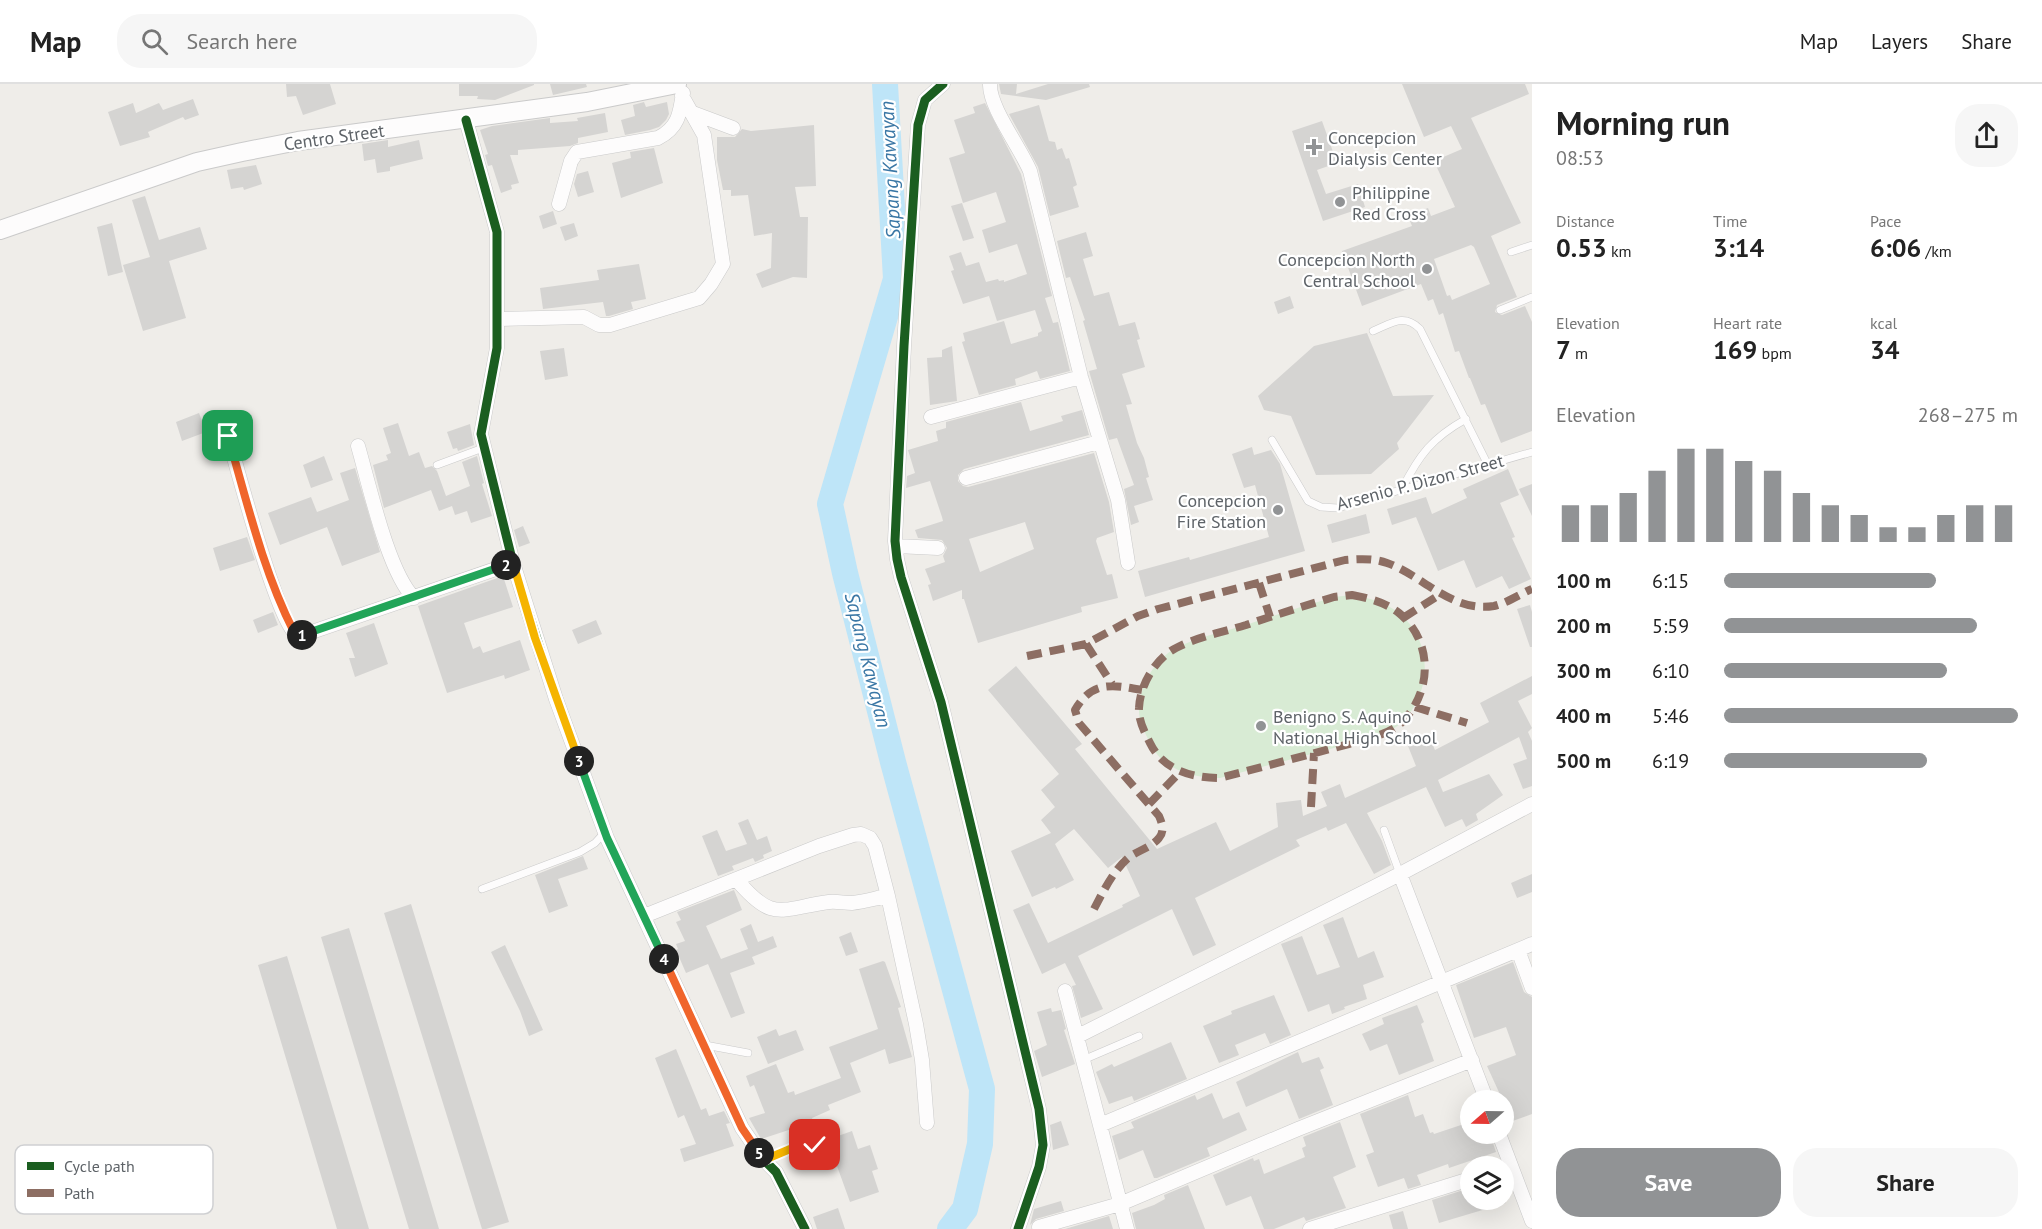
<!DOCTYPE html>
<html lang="en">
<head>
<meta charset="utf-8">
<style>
  :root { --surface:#fff; --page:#f6f6f6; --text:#222; --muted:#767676; --line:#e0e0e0; --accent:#919395 }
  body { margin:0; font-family:"PT Sans",sans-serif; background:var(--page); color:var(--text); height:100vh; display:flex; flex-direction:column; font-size:22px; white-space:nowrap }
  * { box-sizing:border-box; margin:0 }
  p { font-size:20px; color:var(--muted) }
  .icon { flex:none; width:33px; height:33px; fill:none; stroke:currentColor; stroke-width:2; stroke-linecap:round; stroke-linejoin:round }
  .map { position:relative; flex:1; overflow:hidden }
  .drawer { display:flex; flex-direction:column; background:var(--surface); width:510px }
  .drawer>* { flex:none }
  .needle { width:39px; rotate:250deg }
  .tools { position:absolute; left:1460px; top:1006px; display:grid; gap:12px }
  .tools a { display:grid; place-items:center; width:54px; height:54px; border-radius:50%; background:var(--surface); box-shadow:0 6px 24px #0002; font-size:30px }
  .pin { position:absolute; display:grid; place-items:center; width:51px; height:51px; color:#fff; margin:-26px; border-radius:12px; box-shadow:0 3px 9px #0006 }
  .km { position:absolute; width:30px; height:30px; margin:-15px; border-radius:50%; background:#222; color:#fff; font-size:16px; line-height:30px; text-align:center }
  .round { display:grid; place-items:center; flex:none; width:63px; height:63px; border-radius:24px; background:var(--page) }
  .overview { display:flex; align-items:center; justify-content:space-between; height:102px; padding:0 24px }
  h1 { font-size:33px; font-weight:800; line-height:45px }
  .figures { display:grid; grid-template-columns:repeat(3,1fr); gap:9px; height:102px; padding:6px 24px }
  .figures div { display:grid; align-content:center }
  .figures b { font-size:26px; font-weight:800 }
  .figures small { font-size:16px; font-weight:400 }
  .figures p { font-size:16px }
  .chart { height:168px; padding:12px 24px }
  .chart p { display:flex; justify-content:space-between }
  .chart svg { width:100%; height:108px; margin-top:6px; stroke:var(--accent); stroke-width:6 }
  .button { display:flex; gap:12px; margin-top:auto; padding:12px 24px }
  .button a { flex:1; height:69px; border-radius:24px; background:var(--accent); color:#fff; font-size:24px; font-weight:800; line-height:69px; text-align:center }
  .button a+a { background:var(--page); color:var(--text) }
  ul { padding:0 24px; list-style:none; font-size:20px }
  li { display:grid; grid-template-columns:96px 72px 1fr; align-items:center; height:45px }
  li i { height:15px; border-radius:8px; background:var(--accent) }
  header { display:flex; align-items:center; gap:36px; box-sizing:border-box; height:84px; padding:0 30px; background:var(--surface); border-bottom:2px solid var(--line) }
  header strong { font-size:28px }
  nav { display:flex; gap:33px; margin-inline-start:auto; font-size:21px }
  .search { width:420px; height:54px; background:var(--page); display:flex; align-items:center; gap:15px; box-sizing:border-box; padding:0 21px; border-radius:24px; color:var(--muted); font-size:22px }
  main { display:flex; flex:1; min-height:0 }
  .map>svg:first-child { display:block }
</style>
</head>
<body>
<header>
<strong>Map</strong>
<div class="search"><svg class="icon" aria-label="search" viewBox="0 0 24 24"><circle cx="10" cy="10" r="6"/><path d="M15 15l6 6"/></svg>Search here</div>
<nav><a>Map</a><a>Layers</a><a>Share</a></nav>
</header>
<main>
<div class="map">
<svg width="1532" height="1145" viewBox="0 0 1532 1145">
  <rect width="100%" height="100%" fill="#efede9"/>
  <path fill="#d8ebd4" d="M1352,511C1368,514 1385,518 1399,529C1432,556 1433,605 1404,636C1395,646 1381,651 1368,655L1220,694C1192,694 1163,686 1150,659C1145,649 1138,636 1139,624C1140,601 1155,575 1176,564C1197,553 1223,548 1246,541C1275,531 1304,522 1334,513Z"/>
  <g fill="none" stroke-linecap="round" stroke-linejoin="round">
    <path stroke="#bee5f8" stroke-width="26" d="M885,0L896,195L830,420L845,489L893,678L982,1005L980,1060L965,1125L950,1145"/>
  </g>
  <path fill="#d5d4d2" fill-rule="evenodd" d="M286,0H330L336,20L303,31L296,12L287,13Z
    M459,0H534V1L495,16L477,15L478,12H459Z
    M550,0H586L587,3L553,11Z
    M999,0H1017L1016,10L1048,0H1089L1090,3L1046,16L1001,10Z
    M1402,0H1525L1529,10L1471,34L1521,139L1491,152L1517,213L1497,221L1495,228L1502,231L1525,222L1532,238V347L1501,359L1485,320L1481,321L1470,294H1469L1459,267L1455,268L1443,229L1439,231L1433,215L1428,217L1421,200L1362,222L1342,167L1412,142L1408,132L1428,124L1431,132L1455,123L1434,77L1462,65L1451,42L1424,53ZM1471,161L1474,163L1490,200L1452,216L1450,211L1447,212L1434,175Z
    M193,15L199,31L185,36L183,33L148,48L150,53L120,62L108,28L133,19L136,29L159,19L163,26Z
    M644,18L646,23L667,18L669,30L666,36L659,43L650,46L625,51L621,36L635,32L633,21Z
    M985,19L1021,90L1052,212L1045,214L1053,239L1058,238L1070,287L1040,295L1037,287L1015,295L1016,301L979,311L962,258L965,257L963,249L1004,237L1011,260L1038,252V249L1042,247L1035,226L997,237L989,212L963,220L951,187L954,186L949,172L961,168L966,182L979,178L986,198L998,195L999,197L1004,196V198L1027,190L1017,160L989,169L982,146L1006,138L996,108L963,119L949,74L965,69L954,36L975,29L973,23Z
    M1039,21L1049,57L1055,58L1057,66L1062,64L1066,75L1069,74L1077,101L1073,103L1079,123L1050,132L1038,83L1009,30Z
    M605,29L608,48L578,54V59L570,62L518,66V71H510L519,99L511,101L512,105L501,109L492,81L488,82L485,71L488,70L480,46L492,42L550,34V39L578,37L577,34Z
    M1322,37L1337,79L1317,86L1326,110L1358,100L1365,123L1323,137L1292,47Z
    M814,41L816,102L795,103L800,133H808L807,194L793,193L762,204L756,190L771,184L772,149L754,152L748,111L731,112V106H723L717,76V53H735L742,45L751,47Z
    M388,56V63L419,56L423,75L390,83V87L377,89L375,75L364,77L362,60Z
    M654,64L663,99L621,114L612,79L631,74L630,68Z
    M256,81L262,100L244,106L243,103L231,105L227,86Z
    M588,87L594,108L578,113L574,100L577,90Z
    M145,112L159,156L200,143L207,165L169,177L186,234L143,247L123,181L150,173L132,116Z
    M962,119L974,154L963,157L951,122Z
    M553,127L557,140L543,145L539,132Z
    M112,139L123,188L108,192L97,143Z
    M574,139L578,152L565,157L560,143Z
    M1086,148L1093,172L1083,175L1094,212L1109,208L1119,242L1135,238L1140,255L1137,256L1145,283L1122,290L1132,320L1126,321L1137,359L1144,374L1149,393L1146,394L1153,416L1134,422L1139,438L1131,441L1124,405L1134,401L1117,354L1109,356L1089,287L1097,285L1083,237L1085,236L1070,193L1066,194L1057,157Z
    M639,180L646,215L631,218L633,225L609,232H606L603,218L543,225L540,204L599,196L597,186Z
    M1290,212L1294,224L1278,230L1274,218Z
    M1367,249L1393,312L1434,311L1397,359L1399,365L1371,390L1316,391L1291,332L1264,326L1258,312L1314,262Z
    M952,262L957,317L930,321L927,274L942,273V266Z
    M564,264L568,292L545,296L540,267Z
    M1021,318L1030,347L1063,337L1061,332L1082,326L1089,351L964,385L958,391V397L963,402L968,403L1094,369L1109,418L1114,448L1097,454L1096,457L1107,491L1112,490L1118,514L1081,523L1082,528L978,559L964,515H962V506L933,517L928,501L931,500L925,485L945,478L943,472L947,464L942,456L918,454L915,446L943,437L942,433L930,397L906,404L907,392L915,389L908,366L938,357L936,347L946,344V338ZM1025,438L1034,465L980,488L969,455Z
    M199,329L206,348L182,357L176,338Z
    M398,339L409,372L419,368L425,384L432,382L437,387L446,412L470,402L462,378L477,372L484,399L482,400L492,432L471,439L467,427L455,431L452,422L439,427L431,406L384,424L373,381L388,376L386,371L391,369L383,344Z
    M470,340L474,361L458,367L457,364L453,365L447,348Z
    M1252,363L1254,371L1271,366L1280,380L1305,467L1145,513L1138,487L1189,473L1190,476L1269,453L1255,401L1244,404L1232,370Z
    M324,372L333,396L311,404L303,381Z
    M355,384L380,468L342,482L327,443L280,461L268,429L311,413L317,428L349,416L340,389Z
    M1508,385L1519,411L1500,419L1515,453L1512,454L1531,495L1509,505L1502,492L1476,504L1464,476L1438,487L1416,433L1392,441L1387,425L1426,413L1432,430L1467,414L1463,405Z
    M1532,400V432L1519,405Z
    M1366,430L1370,449L1332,459L1327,441Z
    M523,442L530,459L519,463L514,446Z
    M247,453L255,476L220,487L213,464Z
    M503,492L513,523L464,539L473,565L480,562L483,569L520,556L530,586L505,595L504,591L447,609L418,522Z
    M1530,521L1532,528V563H1530L1517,525Z
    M273,528L278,541L258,549L253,536Z
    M596,536L602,550L578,560L572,546Z
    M374,539L388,580L355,593L349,574H355L346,549Z
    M1016,582L1082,660L1075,665L1157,765L1216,738L1230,767L1278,743L1276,719L1301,716L1303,732L1327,722L1321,708L1340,700L1345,714L1416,682L1408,662L1429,653L1435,666L1489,638L1480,619L1532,592V610L1518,617L1532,644L1528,648L1532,657V702L1523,705L1513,680L1527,675L1519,653L1438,696L1443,708L1489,690L1503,711L1476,730L1478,736L1466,743L1462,735L1445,743L1426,703L1367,729L1382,757L1391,781L1374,790L1346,739L1328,747L1326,743L1296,756L1300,762L1195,814L1216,861L1193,872L1172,825L1078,872L1103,925L1081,934L1072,902L1076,901L1065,879L1042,890L1013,826L1029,819L1048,859L1123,823L1122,821L1140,812L1122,773L1108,784L1074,745L1055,760L1074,796L1056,805L1055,803L1032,813L1011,767L1051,749L1041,736L1055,723L1041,706L1059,690L988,606Z
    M748,735L757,756L767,752L772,767L763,771L764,774L755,778L753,774L732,782L734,786L718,792L702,752L717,746L726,767L747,760L738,739Z
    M583,772L588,785L558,795L568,822L549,829L535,791Z
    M1532,790V808L1517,814L1511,799Z
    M734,806L742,826L706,842L721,875L748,865L740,845L751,840L758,858L773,852L777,863L752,873L755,880L730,889L745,929L731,934L708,880L686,889L676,866L678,865L676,860L685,857L676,838L681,836L677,828Z
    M411,820L509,1138L486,1145H482L384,829Z
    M1343,833L1358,874L1374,867L1384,893L1363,901L1367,915L1344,923L1345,925L1332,930L1329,920L1308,928L1281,860L1302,852L1317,891L1340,883L1323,841Z
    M349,844L439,1145H409L321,853Z
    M851,848L858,868L846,872L839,853Z
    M505,861L543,946L529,952L520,927L491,868Z
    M287,872L369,1145H337L258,881Z
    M883,877L885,878L901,923L898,924L912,973L889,980L885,965L850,979L861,1008L828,1021L830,1026L812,1034L818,1050L802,1054L798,1043L761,1055L749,1034L765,1029L754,1001L750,1003L746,992L776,980L788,1009L794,1007L795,1011L841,994L829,963L878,945L859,885Z
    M1513,878L1524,908L1532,913V1030L1507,1039L1503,1028V1017L1487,982L1516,971L1506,943L1474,954L1456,901Z
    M1274,911L1291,951L1270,960L1265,949L1235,961L1239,971L1219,979L1203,942L1232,930L1231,927Z
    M1417,921L1424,938L1421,940L1434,977L1399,991L1387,960L1370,967L1362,950L1384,940L1382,934Z
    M1051,924L1052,928L1061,926L1066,945L1064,946L1075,980L1042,993L1034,967L1047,961L1037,928Z
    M776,945L779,952L796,946L804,966L768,980L757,953Z
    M1171,958L1187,995L1134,1017L1132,1012L1109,1020L1096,988L1112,980L1114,983Z
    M676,965L701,1026L706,1024L709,1032L724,1027L730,1039L726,1040L734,1062L684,1078L680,1065L696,1060L684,1031L678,1034L655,974Z
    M1298,968L1302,979L1319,973L1324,984L1320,986L1333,1021L1299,1035L1287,1005L1246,1023L1236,998Z
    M1212,1009L1223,1035L1239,1028L1247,1046L1207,1064L1210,1072L1157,1094H1154L1143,1066L1119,1076L1112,1052L1134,1044L1131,1038L1195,1011L1197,1016Z
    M1408,1011L1415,1033L1423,1030L1430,1049L1433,1048L1434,1050L1470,1038V1050H1490L1496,1068L1449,1084L1448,1080L1417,1091L1421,1101L1408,1105L1404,1094L1378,1103L1366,1071L1374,1068L1360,1030Z
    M1061,1037L1069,1061L1053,1066L1050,1041Z
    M1340,1038L1356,1083L1333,1093L1346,1124L1306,1137L1304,1133L1274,1145H1264L1251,1112L1226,1122L1213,1091L1253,1074L1254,1077L1259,1075L1264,1090L1305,1073L1302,1064L1306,1062L1303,1053Z
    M852,1047L858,1065L870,1061L878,1085L872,1087L879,1108L850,1118L837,1082L833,1083L824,1057Z
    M1188,1101L1205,1145H1136L1132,1129L1154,1121L1165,1115L1164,1111Z
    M1470,1104V1116H1506V1119L1439,1139L1432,1116Z
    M1061,1117L1064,1127L1036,1135L1030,1141L1034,1125Z
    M838,1124L845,1145H817L813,1133Z
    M1403,1127L1408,1145H1393L1389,1131Z
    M1109,1132L1113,1145H1065Z"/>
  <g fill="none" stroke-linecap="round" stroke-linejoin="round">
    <defs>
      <path id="service" d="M1511,168L1532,161
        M1500,226L1532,213
        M1373,247C1392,239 1404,229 1420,245L1488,381
        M1272,356L1308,417L1321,423L1338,424L1532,368
        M437,381L483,364
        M1402,405C1419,371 1432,354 1466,335
        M1384,746L1400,790
        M482,805L580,768L595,759L605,748
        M705,961L748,969
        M1083,976L1139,952
        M764,1076L802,1060L808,1059L819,1064"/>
      <path id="minor" d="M943,0L925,16L918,41L904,262L895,457L897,475L901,493L941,618L1039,1025L1043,1061L1039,1083L1018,1145
        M990,0C989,23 1020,63 1030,87L1081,293L1118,416L1128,479
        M693,29L733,44
        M466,36L497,148V264L481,350L513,479L556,615L607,754L742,1044L764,1076L776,1088L805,1145
        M559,120L571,77L577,68L658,54C678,44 680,30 683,9
        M499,235L584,233L599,241H610L699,214L711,200L723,180L704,51L682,12
        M931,333L1081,293
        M228,352C237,384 276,532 295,549C297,551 300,551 303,551L513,479
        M358,362C369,400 388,488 414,514
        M966,394L1099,358
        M896,462L938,464
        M1400,790L1487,1017
        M736,795C773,839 779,825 829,818C836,817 844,819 852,819C864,818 876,814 888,812
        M644,832L819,762L853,751L861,750L870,754L875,762L888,812L916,940L922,976L927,1039
        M1518,866L1532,904
        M1065,907L1127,1145
        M1078,952L1400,790L1532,720
        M1100,1041L1532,860
        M1499,1050L1532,1137
        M1039,1143L1120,1120L1298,1045L1472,976
        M1310,1145L1470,1095"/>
      <path id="tertiary" d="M0,146L197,78L242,68L298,57L587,18L677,0"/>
    </defs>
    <use href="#service" stroke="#cacaca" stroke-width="8"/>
    <use href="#minor" stroke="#cacaca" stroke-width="15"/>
    <use href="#tertiary" stroke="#cacaca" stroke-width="20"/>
    <use href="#service" stroke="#fdfcfc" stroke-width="7"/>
    <use href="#minor" stroke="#fdfcfc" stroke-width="14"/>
    <use href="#tertiary" stroke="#fdfcfc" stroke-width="18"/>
    <path stroke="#8d6e63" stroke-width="8" stroke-dasharray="15 8" stroke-linecap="butt" d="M1259,499L1270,533
      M1352,511C1368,514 1385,518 1399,529C1432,556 1433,605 1404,636C1395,646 1381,651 1368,655L1220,694C1192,694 1163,686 1150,659C1145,649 1138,636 1139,624C1140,601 1155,575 1176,564C1197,553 1223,548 1246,541C1275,531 1304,522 1334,513Z
      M1403,534L1441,510
      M1086,560L1112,600
      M1027,572L1086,560L1138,532L1158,525L1345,476C1360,475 1373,474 1387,479C1422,491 1452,529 1494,522C1507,519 1520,510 1532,505
      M1415,623L1467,639
      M1149,720L1180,688
      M1311,723L1314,669
      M1094,825C1103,808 1113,787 1128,774C1137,767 1152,763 1159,754C1165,747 1162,739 1159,732L1079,639L1075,626C1092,596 1114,601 1142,606"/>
    <defs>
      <path id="cycleway" d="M943,0L925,16L918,41L904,262L895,457L897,475L901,493L941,618L1039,1025L1043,1061L1039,1083L1018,1145
        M466,36L497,148V264L481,350L513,479L556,615L607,754L742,1044L764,1076L776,1088L805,1145"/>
    </defs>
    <use href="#cycleway" stroke="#fff" stroke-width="13"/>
    <use href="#cycleway" stroke="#1b5e20" stroke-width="9"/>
  </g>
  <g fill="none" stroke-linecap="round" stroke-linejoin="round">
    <defs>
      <path id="split-1" d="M228,352C247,418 263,487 294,548L302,551"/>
      <path id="split-2" d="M302,551L506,481"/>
      <path id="split-3" d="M506,481L513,479L535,554L579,677"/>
      <path id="split-4" d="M579,677L607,754L664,875"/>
      <path id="split-5" d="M664,875L742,1044L759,1069"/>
      <path id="split-6" d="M759,1069L764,1076L802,1060L808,1059L815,1061"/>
    </defs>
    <use href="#split-1" stroke="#fff" stroke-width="12"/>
    <use href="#split-2" stroke="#fff" stroke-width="12"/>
    <use href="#split-3" stroke="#fff" stroke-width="12"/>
    <use href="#split-4" stroke="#fff" stroke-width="12"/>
    <use href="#split-5" stroke="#fff" stroke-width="12"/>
    <use href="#split-6" stroke="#fff" stroke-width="12"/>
    <use href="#split-1" stroke="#f0652b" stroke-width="8"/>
    <use href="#split-2" stroke="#22a559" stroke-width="8"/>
    <use href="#split-3" stroke="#f5b400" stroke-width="8"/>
    <use href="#split-4" stroke="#22a559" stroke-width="8"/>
    <use href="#split-5" stroke="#f0652b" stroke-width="8"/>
    <use href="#split-6" stroke="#f5b400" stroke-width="8"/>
  </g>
  <g fill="#919395" stroke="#fff" stroke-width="2">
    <path d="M1311 54h6v6h6v6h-6v6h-6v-6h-6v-6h6z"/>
    <circle cx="1340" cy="118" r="6"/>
    <circle cx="1427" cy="185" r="6"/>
    <circle cx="1278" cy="426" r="6"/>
    <circle cx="1261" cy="642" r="6"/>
  </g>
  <g text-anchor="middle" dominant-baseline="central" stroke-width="4.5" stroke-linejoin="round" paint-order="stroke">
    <g font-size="18" fill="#5e6368" stroke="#fff">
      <text transform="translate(334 53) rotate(-8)">Centro Street</text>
      <text transform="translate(1420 398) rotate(-15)">Arsenio P. Dizon Street</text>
    </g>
    <g font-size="18" fill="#5e6368" stroke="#fff" text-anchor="start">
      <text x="1328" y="53">Concepcion<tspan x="1328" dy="21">Dialysis Center</tspan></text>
      <text x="1352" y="108">Philippine<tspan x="1352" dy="21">Red Cross</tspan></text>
      <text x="1415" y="175" text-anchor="end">Concepcion North<tspan x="1415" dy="21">Central School</tspan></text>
      <text x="1266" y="416" text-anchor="end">Concepcion<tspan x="1266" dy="21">Fire Station</tspan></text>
      <text x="1273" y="632">Benigno S. Aquino<tspan x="1273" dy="21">National High School</tspan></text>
    </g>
    <g font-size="20" font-style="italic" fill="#3a77a5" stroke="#fff">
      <text transform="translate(890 86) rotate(-93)">Sapang Kawayan</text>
      <text transform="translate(868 576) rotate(76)">Sapang Kawayan</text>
    </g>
  </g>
  <rect x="15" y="1061" width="198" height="69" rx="9" fill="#fff" stroke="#cfd0d2" stroke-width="1.5"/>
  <rect x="27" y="1078" width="27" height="8" fill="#1b5e20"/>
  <rect x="27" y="1105" width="27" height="8" fill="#8d6e63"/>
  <g font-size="16" fill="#5e6368">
    <text x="64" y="1088">Cycle path</text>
    <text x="64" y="1115">Path</text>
  </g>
</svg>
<div class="tools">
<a><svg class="needle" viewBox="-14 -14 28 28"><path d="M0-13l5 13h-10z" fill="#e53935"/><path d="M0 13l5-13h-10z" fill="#767676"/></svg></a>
<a><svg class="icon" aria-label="layers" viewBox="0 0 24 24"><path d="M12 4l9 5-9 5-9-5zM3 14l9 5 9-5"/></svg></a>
</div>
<div class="pin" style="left:228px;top:352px;background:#1e9e55"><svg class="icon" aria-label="arrive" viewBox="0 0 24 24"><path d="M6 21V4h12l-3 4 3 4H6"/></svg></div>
<div class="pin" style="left:815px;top:1061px;background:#d93025"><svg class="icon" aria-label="check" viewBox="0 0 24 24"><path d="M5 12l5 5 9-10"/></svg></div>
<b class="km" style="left:302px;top:551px">1</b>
<b class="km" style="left:506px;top:481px">2</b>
<b class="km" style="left:579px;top:677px">3</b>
<b class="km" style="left:664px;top:875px">4</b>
<b class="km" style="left:759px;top:1069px">5</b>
</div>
<section class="drawer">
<div class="overview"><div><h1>Morning run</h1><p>08:53</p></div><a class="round"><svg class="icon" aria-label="share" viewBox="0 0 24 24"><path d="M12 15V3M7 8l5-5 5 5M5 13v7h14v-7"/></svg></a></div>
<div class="figures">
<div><p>Distance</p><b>0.53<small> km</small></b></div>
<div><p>Time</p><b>3:14</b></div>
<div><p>Pace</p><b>6:06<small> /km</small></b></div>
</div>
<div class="figures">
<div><p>Elevation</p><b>7<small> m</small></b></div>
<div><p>Heart rate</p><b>169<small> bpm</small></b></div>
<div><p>kcal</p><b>34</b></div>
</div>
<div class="chart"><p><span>Elevation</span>268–275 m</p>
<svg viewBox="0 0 160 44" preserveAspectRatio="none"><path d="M5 44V29M15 44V29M25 44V24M35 44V15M45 44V6M55 44V6M65 44V11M75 44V15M85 44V24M95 44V29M105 44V33M115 44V38M125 44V38M135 44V33M145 44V29M155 44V29"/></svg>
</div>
<ul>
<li><b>100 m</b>6:15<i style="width:72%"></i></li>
<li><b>200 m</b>5:59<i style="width:86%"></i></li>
<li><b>300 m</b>6:10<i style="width:76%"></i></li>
<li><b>400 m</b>5:46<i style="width:100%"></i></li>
<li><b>500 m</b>6:19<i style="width:69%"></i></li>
</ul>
<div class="button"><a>Save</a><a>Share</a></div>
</section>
</main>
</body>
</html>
